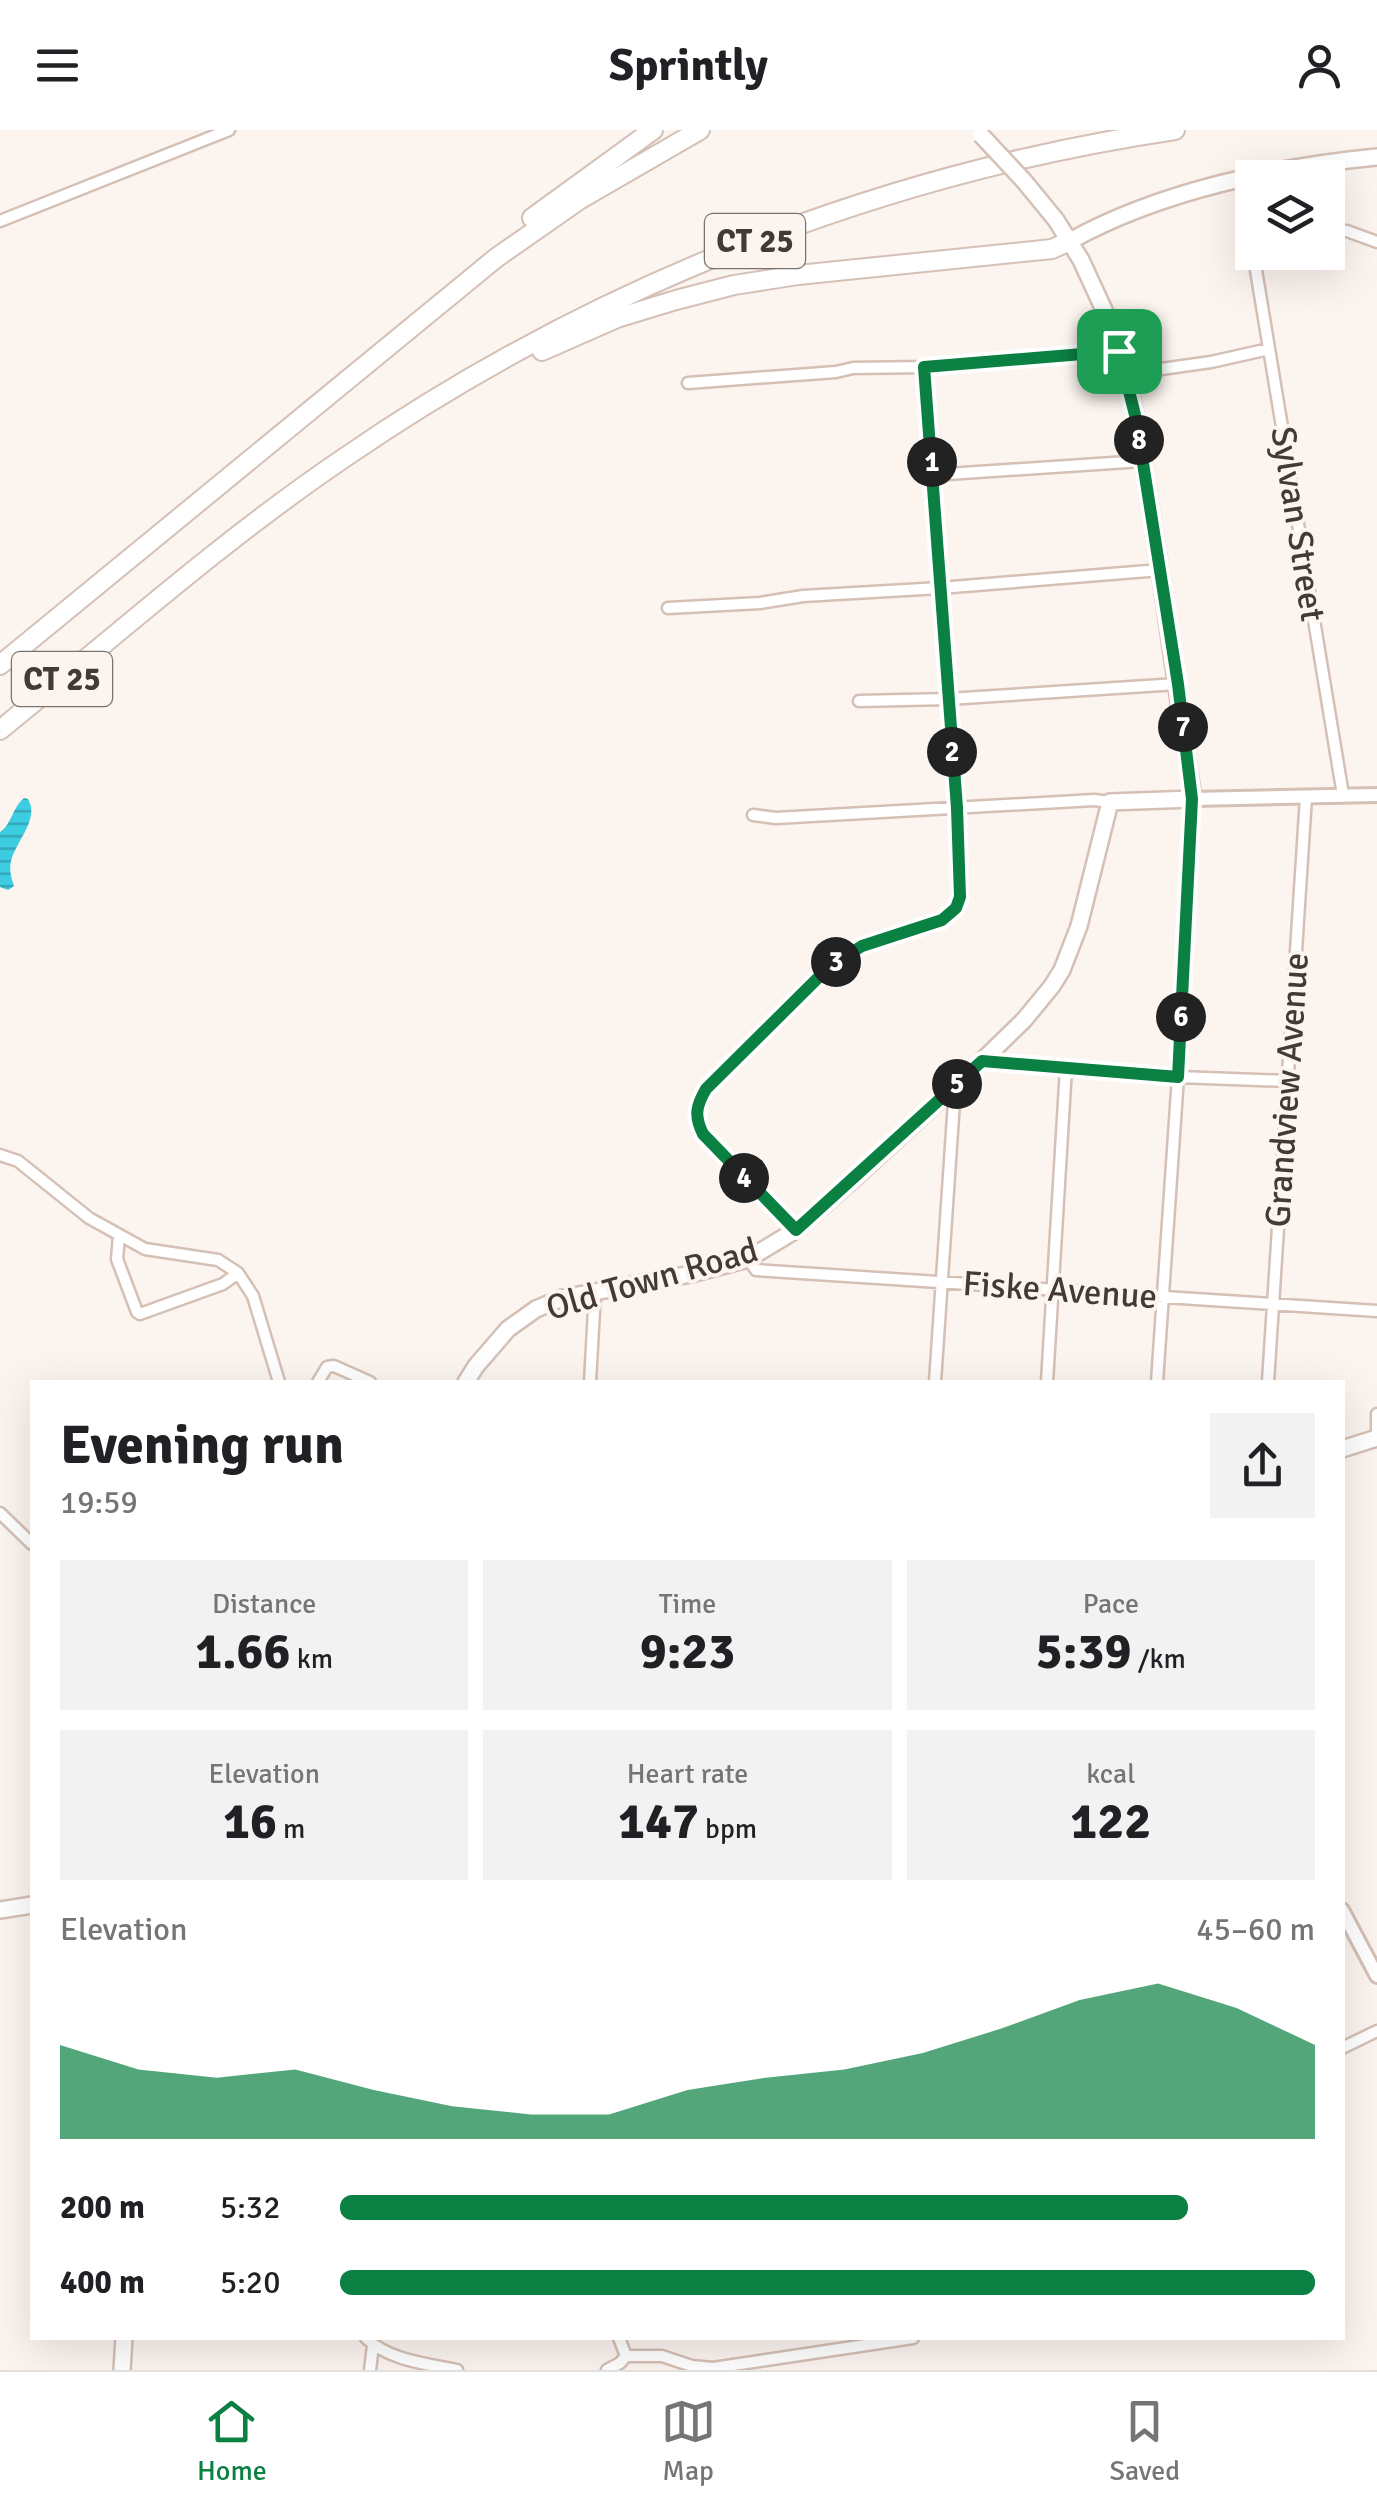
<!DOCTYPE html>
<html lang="en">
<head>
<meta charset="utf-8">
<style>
  :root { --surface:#fff; --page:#f2f2f2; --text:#202124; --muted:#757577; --line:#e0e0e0; --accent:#0b8043 }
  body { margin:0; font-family:Signika,sans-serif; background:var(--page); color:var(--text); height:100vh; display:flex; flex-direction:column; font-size:38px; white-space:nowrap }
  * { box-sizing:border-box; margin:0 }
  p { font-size:32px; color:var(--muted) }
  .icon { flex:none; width:55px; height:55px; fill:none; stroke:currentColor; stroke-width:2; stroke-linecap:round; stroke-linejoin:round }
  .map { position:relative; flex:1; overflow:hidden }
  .side { position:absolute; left:30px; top:1250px; width:1315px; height:960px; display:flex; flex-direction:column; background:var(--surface); border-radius:0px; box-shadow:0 10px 40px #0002 }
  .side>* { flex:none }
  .buttons { position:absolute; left:1235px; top:30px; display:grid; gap:20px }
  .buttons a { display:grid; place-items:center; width:110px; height:110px; border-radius:0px; background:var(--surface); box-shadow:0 10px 40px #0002; font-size:50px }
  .pin { position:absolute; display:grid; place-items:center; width:85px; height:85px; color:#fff; margin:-42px; border-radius:20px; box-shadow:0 5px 15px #0006 }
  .km { position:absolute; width:50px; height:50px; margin:-25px; border-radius:50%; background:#222; color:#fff; font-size:28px; line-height:50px; text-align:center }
  .round { display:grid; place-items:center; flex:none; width:105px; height:105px; border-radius:0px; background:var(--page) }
  .headline { display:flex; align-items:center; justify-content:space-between; height:170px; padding:0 30px }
  h1 { font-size:55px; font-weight:700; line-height:75px }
  .metrics { display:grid; grid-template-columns:repeat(3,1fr); gap:15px; height:170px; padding:10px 30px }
  .metrics div { display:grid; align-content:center; border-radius:0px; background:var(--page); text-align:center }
  .metrics b { font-size:50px; font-weight:700 }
  .metrics small { font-size:28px; font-weight:400 }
  .metrics p { font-size:28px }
  .chart { height:280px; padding:20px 30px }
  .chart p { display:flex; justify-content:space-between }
  .chart svg { width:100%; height:180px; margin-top:10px; fill:var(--accent); opacity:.7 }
  ul { padding:0 30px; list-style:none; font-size:32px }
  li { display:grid; grid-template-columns:160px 120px 1fr; align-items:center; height:75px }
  li i { height:25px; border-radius:12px; background:var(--accent) }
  header { display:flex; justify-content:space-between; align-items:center; height:130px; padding:0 30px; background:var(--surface); font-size:45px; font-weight:700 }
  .tab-bar { display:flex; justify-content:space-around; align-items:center; height:140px; border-top:2px solid var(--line); background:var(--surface); font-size:28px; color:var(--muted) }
  .tab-bar a { display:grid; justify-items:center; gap:5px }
  .tab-bar .selected { color:var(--accent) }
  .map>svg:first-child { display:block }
</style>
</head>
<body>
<header><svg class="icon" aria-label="menu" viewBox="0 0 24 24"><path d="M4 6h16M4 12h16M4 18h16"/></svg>Sprintly<svg class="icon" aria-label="person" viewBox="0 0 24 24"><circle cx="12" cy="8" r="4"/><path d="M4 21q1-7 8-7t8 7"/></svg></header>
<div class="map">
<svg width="1377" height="2240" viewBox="0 0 1377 2240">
  <defs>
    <pattern id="water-rules" width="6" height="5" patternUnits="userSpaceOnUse" patternTransform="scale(2.5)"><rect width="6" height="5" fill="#3ccde2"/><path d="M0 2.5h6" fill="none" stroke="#34a7b8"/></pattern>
  </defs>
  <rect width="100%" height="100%" fill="#fcf4ef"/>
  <path fill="url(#water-rules)" d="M24,668L28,669C40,689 16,711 11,731C9,739 11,747 14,756L8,760L0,757V702C12,694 12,678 24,668Z"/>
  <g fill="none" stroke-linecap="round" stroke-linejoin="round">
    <defs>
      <path id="minor" d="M0,91L229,0
        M1328,100L1347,101L1377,112
        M1253,122L1343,665
        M1126,244L1211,232L1269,219
        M688,253L836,242L853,238L924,237L1119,221
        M933,345L1142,331
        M668,478L760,473L803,466L940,458L1160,440
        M859,571L948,569L1177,554
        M753,685L776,688L1094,670L1110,672
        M982,931L1178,947L1288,951
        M0,1025L18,1031L89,1088L145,1119L218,1130L238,1143L253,1166L279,1252
        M796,1100L703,1005C694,986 696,976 706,959L830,837L862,816L942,790L957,778L960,767L957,678L924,237
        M119,1106L117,1129L137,1182L140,1184L223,1154L238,1143
        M748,1129L756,1140L1377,1181
        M318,1252L327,1237L334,1236L370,1252
        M590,1252L595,1162
        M935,1252L955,957
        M1047,1252L1066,938
        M1157,1252L1178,947L1193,669
        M1268,1252L1306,667
        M1377,1284V1301
        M0,1383L32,1414
        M1342,1918L1377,1901
        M366,2208C388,2230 427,2234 457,2240
        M619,2208L626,2226
        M370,2240L373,2215
        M607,2240L620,2233L626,2226H662L692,2236L713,2238L913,2208"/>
      <path id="tertiary" d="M1193,669L1377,665
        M1342,1780L1377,1846"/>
      <path id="secondary" d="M1070,111C1160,61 1275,37 1377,27
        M466,1252L476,1236L508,1199L536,1179L562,1168L691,1144L748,1129L796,1100L859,1044L982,931L1024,890L1052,856L1062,840L1079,796L1110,672L1193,669L1160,440L1136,289L1126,244L1104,180L1081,130L1056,90L1024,51
        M1342,1319L1377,1308
        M0,1780L32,1775
        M122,2240L124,2208"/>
      <path id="motorway" d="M532,88L653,0
        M542,221L617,188L676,170L734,155L798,145L1052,119L1070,111
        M0,535L496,128L579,70L700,0
        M0,600C113,508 223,410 344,328C591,158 878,44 1175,0"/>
    </defs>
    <use href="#minor" stroke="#d5c0b5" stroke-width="15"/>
    <use href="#tertiary" stroke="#d5c0b5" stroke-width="18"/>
    <use href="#secondary" stroke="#d5c0b5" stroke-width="20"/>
    <use href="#motorway" stroke="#d5c0b5" stroke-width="22"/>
    <use href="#minor" stroke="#fff" stroke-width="10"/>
    <use href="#tertiary" stroke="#fff" stroke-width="12"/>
    <use href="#secondary" stroke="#fff" stroke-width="15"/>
    <use href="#motorway" stroke="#fff" stroke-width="18"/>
    <defs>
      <path id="secondary-bridge" d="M981,5L1024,51"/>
    </defs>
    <use href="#secondary-bridge" stroke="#d5c0b5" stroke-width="20" stroke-linecap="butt"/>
    <use href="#secondary-bridge" stroke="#fff" stroke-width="15"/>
  </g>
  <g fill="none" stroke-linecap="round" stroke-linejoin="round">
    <defs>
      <path id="route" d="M1119,221L1136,289L1178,554L1192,669L1178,947L982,931L796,1100L703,1004C694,986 696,976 706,959L830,836L862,816L942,790L956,778L960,767L957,678L924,237Z"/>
    </defs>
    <use href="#route" stroke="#fff" stroke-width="20"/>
    <use href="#route" stroke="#0b8043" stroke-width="12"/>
  </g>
  <g text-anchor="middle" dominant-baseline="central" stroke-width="8" stroke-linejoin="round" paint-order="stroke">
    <g fill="#fcf4ef" stroke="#7a726e" stroke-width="2.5">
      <rect x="705" y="84" width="100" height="54" rx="8"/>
      <rect x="12" y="522" width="100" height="54" rx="8"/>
    </g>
    <g font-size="32" font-weight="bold" fill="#433a36">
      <text x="755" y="111">CT 25</text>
      <text x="62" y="549">CT 25</text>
    </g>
    <g font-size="35" fill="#433a36" stroke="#fcf4ef">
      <text transform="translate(1298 394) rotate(81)">Sylvan Street</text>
      <text transform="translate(1287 960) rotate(-86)">Grandview Avenue</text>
      <text transform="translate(652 1149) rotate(-16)">Old Town Road</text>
      <text transform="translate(1060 1160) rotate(4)">Fiske Avenue</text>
    </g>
  </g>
</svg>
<div class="buttons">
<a><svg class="icon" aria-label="layers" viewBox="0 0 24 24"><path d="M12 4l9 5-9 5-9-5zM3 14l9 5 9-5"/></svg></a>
</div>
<div class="pin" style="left:1119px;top:221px;background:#1e9e55"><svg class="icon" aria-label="arrive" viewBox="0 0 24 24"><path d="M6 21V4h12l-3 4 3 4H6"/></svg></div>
<b class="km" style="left:932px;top:332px">1</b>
<b class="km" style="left:952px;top:622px">2</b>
<b class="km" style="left:836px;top:832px">3</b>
<b class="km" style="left:744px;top:1048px">4</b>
<b class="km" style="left:957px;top:954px">5</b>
<b class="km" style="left:1181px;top:887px">6</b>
<b class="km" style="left:1183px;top:597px">7</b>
<b class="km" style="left:1139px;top:310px">8</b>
<section class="side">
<div class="headline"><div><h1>Evening run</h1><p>19:59</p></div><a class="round"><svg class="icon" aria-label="share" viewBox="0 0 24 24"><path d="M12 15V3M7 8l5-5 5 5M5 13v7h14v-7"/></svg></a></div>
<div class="metrics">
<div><p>Distance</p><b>1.66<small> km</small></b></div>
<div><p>Time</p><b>9:23</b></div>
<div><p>Pace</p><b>5:39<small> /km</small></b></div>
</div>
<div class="metrics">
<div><p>Elevation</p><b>16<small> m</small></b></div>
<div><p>Heart rate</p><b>147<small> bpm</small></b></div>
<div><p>kcal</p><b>122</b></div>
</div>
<div class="chart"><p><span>Elevation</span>45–60 m</p>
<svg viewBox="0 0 160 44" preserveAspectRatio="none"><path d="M0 44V21L10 27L20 29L30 27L40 32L50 36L60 38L70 38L80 32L90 29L100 27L110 23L120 17L130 10L140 6L150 12L160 21V44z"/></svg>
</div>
<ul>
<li><b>200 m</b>5:32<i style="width:87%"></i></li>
<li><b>400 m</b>5:20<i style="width:100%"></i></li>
</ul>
</section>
</div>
<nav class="tab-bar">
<a class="selected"><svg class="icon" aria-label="home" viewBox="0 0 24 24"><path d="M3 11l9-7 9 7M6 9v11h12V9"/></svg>Home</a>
<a><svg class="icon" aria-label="map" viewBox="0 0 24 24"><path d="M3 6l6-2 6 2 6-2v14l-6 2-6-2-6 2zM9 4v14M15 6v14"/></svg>Map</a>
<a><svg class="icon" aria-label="saved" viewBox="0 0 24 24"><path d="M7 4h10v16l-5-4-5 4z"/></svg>Saved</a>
</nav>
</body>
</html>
